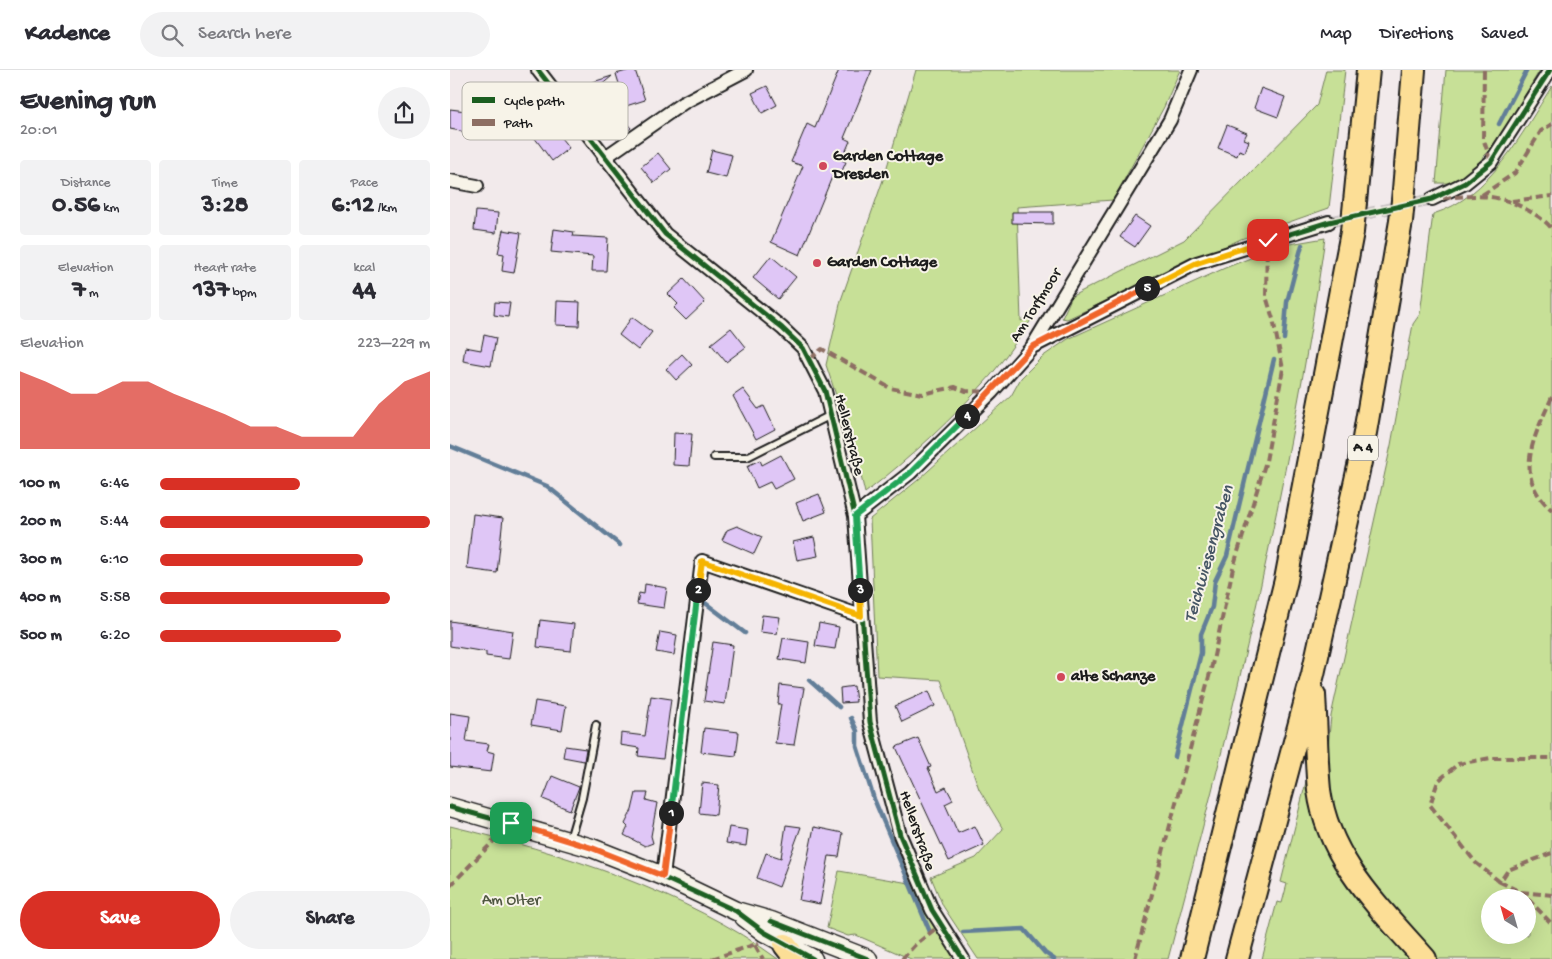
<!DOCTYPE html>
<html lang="en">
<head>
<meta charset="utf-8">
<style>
  :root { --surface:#fff; --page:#f2f2f3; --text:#2b2b33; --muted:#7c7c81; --line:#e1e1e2; --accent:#d93025 }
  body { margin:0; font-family:"Gochi Hand",sans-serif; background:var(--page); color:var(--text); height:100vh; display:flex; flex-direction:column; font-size:19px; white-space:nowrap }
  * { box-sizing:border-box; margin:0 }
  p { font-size:16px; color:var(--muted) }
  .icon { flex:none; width:28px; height:28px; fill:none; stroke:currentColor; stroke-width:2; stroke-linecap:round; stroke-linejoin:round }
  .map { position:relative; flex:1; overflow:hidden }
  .sheet { display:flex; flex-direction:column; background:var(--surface); width:450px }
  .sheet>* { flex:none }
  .needle { width:32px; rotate:323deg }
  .tools { position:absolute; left:1031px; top:819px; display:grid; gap:10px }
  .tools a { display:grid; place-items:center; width:55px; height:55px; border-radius:50%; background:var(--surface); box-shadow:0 5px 20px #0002; font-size:25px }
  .pin { position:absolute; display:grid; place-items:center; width:42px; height:42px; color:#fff; margin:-21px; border-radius:10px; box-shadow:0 2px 8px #0006 }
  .km { position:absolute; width:25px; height:25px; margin:-12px; border-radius:50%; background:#222; color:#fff; font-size:14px; line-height:25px; text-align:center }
  .round { display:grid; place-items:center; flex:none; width:52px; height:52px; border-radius:26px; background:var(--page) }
  .summary { display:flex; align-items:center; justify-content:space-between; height:85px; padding:0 20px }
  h1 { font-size:28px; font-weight:700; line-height:38px }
  .figures { display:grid; grid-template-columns:repeat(3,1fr); gap:8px; height:85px; padding:5px 20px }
  .figures div { display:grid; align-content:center; border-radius:5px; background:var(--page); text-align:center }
  .figures b { font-size:25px; font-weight:700 }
  .figures small { font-size:14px; font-weight:400 }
  .figures p { font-size:14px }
  .chart { height:140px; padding:10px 20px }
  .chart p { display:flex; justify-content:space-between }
  .chart svg { width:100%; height:90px; margin-top:5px; fill:var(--accent); opacity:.7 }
  .cta { display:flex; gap:10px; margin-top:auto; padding:10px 20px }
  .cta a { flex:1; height:58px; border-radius:30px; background:var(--accent); color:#fff; font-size:20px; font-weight:700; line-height:58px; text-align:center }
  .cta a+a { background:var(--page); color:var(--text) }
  ul { padding:0 20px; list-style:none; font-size:16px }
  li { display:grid; grid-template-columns:80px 60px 1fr; align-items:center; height:38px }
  li i { height:12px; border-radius:6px; background:var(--accent) }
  header { display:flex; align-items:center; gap:30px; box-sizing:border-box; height:70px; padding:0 25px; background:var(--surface); border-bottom:1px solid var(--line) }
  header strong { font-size:24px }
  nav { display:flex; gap:28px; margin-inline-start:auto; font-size:18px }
  .search { width:350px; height:45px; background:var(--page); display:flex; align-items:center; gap:12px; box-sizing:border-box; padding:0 18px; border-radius:28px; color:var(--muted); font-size:19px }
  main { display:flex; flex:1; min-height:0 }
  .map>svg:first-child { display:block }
</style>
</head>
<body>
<header>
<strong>Kadence</strong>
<div class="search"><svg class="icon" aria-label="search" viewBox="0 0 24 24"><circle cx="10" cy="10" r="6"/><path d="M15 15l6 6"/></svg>Search here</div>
<nav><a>Map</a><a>Directions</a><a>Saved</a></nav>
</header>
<main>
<section class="sheet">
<div class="summary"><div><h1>Evening run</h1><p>20:01</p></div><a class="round"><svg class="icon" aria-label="share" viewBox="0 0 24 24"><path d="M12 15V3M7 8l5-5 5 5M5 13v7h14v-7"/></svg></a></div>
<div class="figures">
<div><p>Distance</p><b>0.56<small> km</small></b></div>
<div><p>Time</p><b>3:28</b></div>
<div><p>Pace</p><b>6:12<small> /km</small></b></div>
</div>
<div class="figures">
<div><p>Elevation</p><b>7<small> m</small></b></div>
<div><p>Heart rate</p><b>137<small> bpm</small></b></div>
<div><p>kcal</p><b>44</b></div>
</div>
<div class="chart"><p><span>Elevation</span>223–229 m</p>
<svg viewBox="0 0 160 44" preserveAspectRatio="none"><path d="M0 44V6L10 11L20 17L30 17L40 11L50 11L60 17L70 22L80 27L90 33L100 33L110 38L120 38L130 38L140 22L150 11L160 6V44z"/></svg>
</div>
<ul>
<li><b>100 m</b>6:46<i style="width:52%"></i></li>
<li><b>200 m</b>5:44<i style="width:100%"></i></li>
<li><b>300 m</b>6:10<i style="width:75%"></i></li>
<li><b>400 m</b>5:58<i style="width:85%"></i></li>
<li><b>500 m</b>6:20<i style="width:67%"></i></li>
</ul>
<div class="cta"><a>Save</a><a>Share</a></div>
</section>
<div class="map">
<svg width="1102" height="889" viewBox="0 0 1102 889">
  <rect width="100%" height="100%" fill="#f2eaeb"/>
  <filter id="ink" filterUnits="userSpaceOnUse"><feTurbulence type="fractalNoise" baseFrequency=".02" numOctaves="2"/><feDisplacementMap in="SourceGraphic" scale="10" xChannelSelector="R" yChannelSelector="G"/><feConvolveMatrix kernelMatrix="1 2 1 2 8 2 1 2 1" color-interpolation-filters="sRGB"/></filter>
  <g filter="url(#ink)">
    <path fill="#c7e097" stroke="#727e5a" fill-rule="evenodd" d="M466,0H730L714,37L663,130L567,137L571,251L586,243C571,264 557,286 541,305C503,349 460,388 415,423L406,385L376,295L391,230L433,110Z
      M876,0H895L879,138L791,169L617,249L612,248L622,226L734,170L867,35Z
      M996,0H1090C1071,31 1039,91 1009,110C1002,114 994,113 986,113Z
      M1102,16V889H988C942,838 886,787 878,714C876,691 879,669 881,646L941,375L963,254L970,244L983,144C1040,127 1072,63 1102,16ZM1040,828H1078V865H1040Z
      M875,168C840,412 782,651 718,889H528L493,836L481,807L526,788L553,759L529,719L491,610L427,606L420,449L468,410L561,326L571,308L592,287L618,269L775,198L834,175Z
      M856,712C871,790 910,832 961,889H812L827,832L832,833L837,814L831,812Z
      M0,756C110,782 237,822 328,889H0Z
      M389,801L465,814L476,843L503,885L501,889H461L406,865L398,866L377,858Z"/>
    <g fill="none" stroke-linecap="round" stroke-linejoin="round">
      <path stroke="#627e98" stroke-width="4.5" d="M1049,54L1077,0
        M834,269L837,232L852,175
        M0,376L97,416L170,475
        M254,532L295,563
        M359,610L389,637
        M401,648L407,661V676L424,729L480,862
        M725,687L751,583V564L762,537L765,511L777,486L824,289
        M513,862L574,859L595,883L604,889"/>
    </g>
    <path fill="#dfc6f6" stroke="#1c1c1c" d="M180,0H185L195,30L176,36L166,4Z
      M389,0H422L394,68L400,71L392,90L396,92L391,103L387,102L385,108L382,107L350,185L321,172L353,96L341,92L357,54L365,58Z
      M162,6L136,28L127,17Z
      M317,16L327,35L312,43L302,23Z
      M811,18L835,27L828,47L804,38Z
      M0,39L24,42L21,63L0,59Z
      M88,39L119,78L102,91L72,51Z
      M172,48L181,58L169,68L161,58Z
      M777,55L797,63L794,69L799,71L795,82L789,80L787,86L768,78Z
      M262,80L282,85L276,108L256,103Z
      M208,83L221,99L204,113L191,97Z
      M26,141L48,143L46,163L24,160Z
      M562,142H603V154L562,153Z
      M685,146L700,156L685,177L670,167Z
      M104,159L124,162L123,166L158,168L156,201H142L143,186L101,182Z
      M53,160L71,163L64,203L52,201L54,184L48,183Z
      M321,186L346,207L328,229L303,208Z
      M234,209L255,232L236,250L224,238L228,234L218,224Z
      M107,231L130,232L129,256L106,255Z
      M45,232L60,233L58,247L44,245Z
      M182,247L202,262L188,280L169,265Z
      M281,258L296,277L276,292L261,274Z
      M34,265L46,268L41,296L13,291L15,277L31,280Z
      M232,284L242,295L226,310L216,299Z
      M293,319L308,339L314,336L325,359L306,369L283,326Z
      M224,363L242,364L239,396L223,395Z
      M331,385L344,409L324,419L320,412L307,418L297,396L310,390L312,395Z
      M369,424L376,442L353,451L346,433Z
      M23,444L53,448L47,503L17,499Z
      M287,456L312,467L304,484L272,470L277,460Z
      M364,467L368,486L347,490L343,472Z
      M195,514L217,518L214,538L187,534L189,523L194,524Z
      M312,545L330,547L327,564L310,562Z
      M90,550L124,554L121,581L87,577Z
      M0,551L63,561L59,589L36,586V582L0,576Z
      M369,553L389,557L385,579L365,576Z
      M210,562L227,565L224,585L206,582Z
      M333,568L359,572L356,593L329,589Z
      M263,572L283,575L275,634L254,631Z
      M330,615L354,618L344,675L325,673L331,634H328Z
      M404,616L406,632L391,633L390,618Z
      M479,621L485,636L452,652L445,636Z
      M201,626L221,629L213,689L188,686L189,678L170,675L171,663L195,666Z
      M85,631L116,636L112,660L81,655Z
      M0,643L20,646L16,671L39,674L37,681L44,683L41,702L0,697Z
      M254,658L289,662L286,686L251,682Z
      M468,668L481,697L478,698L488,721L496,717L503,730L495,734L508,763L525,756L534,775L499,791L446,677Z
      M115,676L136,679L134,691L113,687Z
      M102,706L129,717L120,740L93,729Z
      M252,713L269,715L266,745L249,743Z
      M186,723H198L196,730L207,733L201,766L203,773L195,776L174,765L178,757L175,754L182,740Z
      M336,755L351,757L329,817L307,808L316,783L331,788Z
      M279,757L298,760L296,776L276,773Z
      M364,757L393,763L389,787L379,786L370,834L349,830Z"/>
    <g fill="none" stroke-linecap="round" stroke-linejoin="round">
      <path stroke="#c7c1c2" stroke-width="12" stroke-dasharray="12 6" stroke-linecap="butt" d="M879,152L982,129"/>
      <defs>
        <path id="lane" d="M264,387H297L381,345
          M120,769L132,728L146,655"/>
        <path id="street" d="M88,0L215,164L332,258L353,278L375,321L405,446L420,652L450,765L482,840L513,889
          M154,88L233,33L296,0
          M0,111L27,116
          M982,129L1015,113L1041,92L1100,0
          M582,277L747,193L879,152
          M405,446L460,403L542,322L582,277L720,50L741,0
          M213,806L252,491L411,546"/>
        <path id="secondary" d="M0,737L142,778L213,806L286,841L321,851L418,889
          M294,847L314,862L363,889"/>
        <path id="highway" d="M954,120L964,0
          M905,132L918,0
          M864,625C866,656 866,689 869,720C878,790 931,839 975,889
          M335,875L346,889
          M742,889L836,510L902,162
          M787,889L863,604L910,392L951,151"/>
      </defs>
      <use href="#lane" stroke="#1c1c1c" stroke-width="10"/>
      <use href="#street" stroke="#1c1c1c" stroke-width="16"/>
      <use href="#secondary" stroke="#1c1c1c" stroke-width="21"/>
      <use href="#highway" stroke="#1c1c1c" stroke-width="26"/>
      <use href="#lane" stroke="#f7f3e8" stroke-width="6"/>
      <use href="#street" stroke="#f7f3e8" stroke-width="12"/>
      <use href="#secondary" stroke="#f7f3e8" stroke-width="18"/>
      <use href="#highway" stroke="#fcde96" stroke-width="22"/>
      <defs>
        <path id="highway-bridge" d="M951,151L954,120
          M902,162L905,132"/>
      </defs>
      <use href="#highway-bridge" stroke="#1c1c1c" stroke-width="26" stroke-linecap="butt"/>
      <use href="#highway-bridge" stroke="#fcde96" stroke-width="22"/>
      <path stroke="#8d6e63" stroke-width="4" stroke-dasharray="8 4" stroke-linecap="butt" d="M1034,0L1033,68L1041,92
        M1032,125L1065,103L1091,61L1102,54
        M993,128C1028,125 1049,123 1081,142C1089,147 1096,151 1102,159
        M1062,131L1102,126
        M360,289L372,279L440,318L472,324L505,317L516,321L542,322
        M1102,327C1084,367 1062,406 1102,440
        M1050,812L1026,793L980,735L988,711L1008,694L1041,688H1102
        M0,816L61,753
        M1071,822L1102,825
        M1076,828L1071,822L1050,812L1058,800L1102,783
        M1078,829L1102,854
        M305,875L313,889
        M262,889L309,873
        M452,889L465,875L490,855
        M685,889L762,595L783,498L816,391L833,299L823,249L816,226L817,170"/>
      <defs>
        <path id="cycleway" d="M88,0L215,164L332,258L353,278L375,321L405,446L420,652L450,765L482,840L513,889
          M582,277L747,193L879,152L982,129L1015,113L1041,92L1100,0
          M0,737L101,765L186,795L286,841L314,862L363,889
          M321,851L418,889"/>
      </defs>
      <use href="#cycleway" stroke="#f7f3e8" stroke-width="8"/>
      <use href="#cycleway" stroke="#1b5e20" stroke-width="5"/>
    </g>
  </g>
  <g fill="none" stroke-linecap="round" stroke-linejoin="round" filter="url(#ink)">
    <defs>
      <path id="split-1" d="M61,753L142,778L213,806L221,743"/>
      <path id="split-2" d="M221,743L248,520"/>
      <path id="split-3" d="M248,520L252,491L411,546L410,520"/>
      <path id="split-4" d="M410,520L405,446L460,403L517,346"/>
      <path id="split-5" d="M517,346L582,277L697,218"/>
      <path id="split-6" d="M697,218L747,193L818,170"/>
    </defs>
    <use href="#split-1" stroke="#fff" stroke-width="10"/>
    <use href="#split-2" stroke="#fff" stroke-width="10"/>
    <use href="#split-3" stroke="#fff" stroke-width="10"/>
    <use href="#split-4" stroke="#fff" stroke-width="10"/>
    <use href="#split-5" stroke="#fff" stroke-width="10"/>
    <use href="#split-6" stroke="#fff" stroke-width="10"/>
    <use href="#split-1" stroke="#f0652b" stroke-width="6"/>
    <use href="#split-2" stroke="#22a559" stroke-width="6"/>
    <use href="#split-3" stroke="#f5b400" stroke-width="6"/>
    <use href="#split-4" stroke="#22a559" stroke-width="6"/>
    <use href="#split-5" stroke="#f0652b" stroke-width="6"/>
    <use href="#split-6" stroke="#f5b400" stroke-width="6"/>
  </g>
  <g fill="#d1495b" stroke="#f7f3e8" stroke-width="2">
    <circle cx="373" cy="96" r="5"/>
    <circle cx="367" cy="193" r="5"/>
    <circle cx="611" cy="607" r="5"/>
  </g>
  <g text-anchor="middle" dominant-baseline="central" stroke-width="4" stroke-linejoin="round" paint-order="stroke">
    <rect fill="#f7f3e8" stroke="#5e5c59" stroke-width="1" x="898" y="365.5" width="30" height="25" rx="4"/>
    <g font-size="15" font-weight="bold" fill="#1c1c1c">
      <text x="913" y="378">A 4</text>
    </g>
    <g font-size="16" font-weight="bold" fill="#1c1c1c" stroke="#f7f3e8" text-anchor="start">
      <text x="383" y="87">Garden Cottage<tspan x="383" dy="18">Dresden</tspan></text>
      <text x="377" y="193">Garden Cottage</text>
      <text x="621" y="607">alte Schanze</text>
    </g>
    <g font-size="16" fill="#1c1c1c" stroke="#f7f3e8">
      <text transform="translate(587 236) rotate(-58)">Am Torfmoor</text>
      <text transform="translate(398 365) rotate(76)">Hellerstraße</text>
      <text transform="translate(466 761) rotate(71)">Hellerstraße</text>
    </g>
    <g font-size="16" fill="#4f5741" stroke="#f7f3e8">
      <text x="61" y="831">Am Olter</text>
    </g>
    <g font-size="18" font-style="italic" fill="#455564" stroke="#f7f3e8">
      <text transform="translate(760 484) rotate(-74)">Teichwiesengraben</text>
    </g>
  </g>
  <rect x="12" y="12" width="166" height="58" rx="8" fill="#f7f3e8" stroke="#b5b2ab" stroke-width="1"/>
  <rect x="22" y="27" width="23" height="6" fill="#1b5e20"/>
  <rect x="22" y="49" width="23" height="7" fill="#8d6e63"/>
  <g font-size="14" fill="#1c1c1c">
    <text x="54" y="35">Cycle path</text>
    <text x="54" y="57">Path</text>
  </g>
</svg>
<div class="tools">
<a><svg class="needle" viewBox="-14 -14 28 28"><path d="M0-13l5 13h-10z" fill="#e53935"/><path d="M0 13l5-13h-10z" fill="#7c7c81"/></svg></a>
</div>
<div class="pin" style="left:61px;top:753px;background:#1e9e55"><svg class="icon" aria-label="arrive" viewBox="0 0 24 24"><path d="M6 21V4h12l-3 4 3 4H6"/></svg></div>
<div class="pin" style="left:818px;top:170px;background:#d93025"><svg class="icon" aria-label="check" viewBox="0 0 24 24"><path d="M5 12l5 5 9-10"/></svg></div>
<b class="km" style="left:221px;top:743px">1</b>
<b class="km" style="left:248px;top:520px">2</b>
<b class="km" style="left:410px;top:520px">3</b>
<b class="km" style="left:517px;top:346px">4</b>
<b class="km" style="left:697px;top:218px">5</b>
</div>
</main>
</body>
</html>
